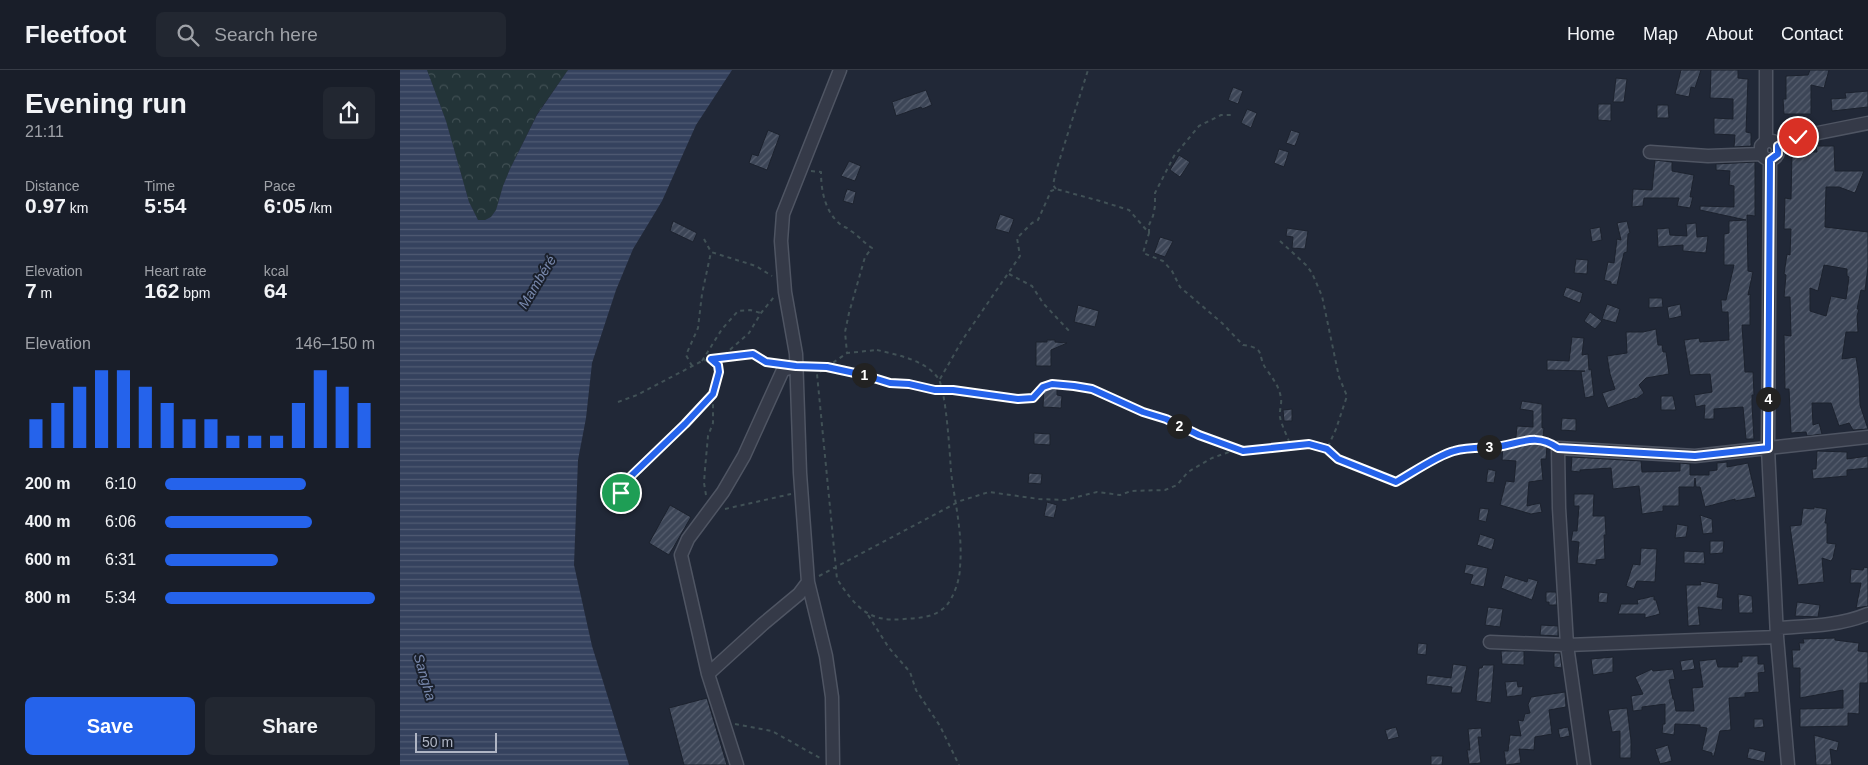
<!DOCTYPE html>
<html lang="en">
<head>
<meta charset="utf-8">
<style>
  :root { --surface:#191e29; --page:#222731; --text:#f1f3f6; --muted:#9fa2a8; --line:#373c46; --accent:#2563eb }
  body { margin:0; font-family:Helvetica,sans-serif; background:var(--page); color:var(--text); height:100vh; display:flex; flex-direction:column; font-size:19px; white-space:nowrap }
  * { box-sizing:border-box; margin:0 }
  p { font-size:16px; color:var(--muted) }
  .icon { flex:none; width:28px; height:28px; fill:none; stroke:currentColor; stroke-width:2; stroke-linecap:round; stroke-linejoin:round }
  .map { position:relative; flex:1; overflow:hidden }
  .drawer { display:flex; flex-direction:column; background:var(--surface); width:400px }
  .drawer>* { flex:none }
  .scale { position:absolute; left:15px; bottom:12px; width:82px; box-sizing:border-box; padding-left:5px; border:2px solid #afb5c4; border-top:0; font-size:14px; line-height:18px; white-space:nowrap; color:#afb5c4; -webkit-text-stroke:4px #1a202c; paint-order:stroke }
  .pin { position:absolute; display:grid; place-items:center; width:42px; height:42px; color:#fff; margin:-21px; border:2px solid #fff; border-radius:50%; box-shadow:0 1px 5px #0007 }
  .km { position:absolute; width:25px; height:25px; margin:-12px; border-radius:50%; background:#222; color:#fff; font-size:14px; line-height:25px; text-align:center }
  .round { display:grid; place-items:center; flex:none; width:52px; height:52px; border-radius:8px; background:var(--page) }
  .head { display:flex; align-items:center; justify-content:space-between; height:85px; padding:0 25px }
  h1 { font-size:28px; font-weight:700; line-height:38px }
  .figures { display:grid; grid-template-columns:repeat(3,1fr); gap:8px; height:85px; padding:5px 25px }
  .figures div { display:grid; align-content:center }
  .figures b { font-size:21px; font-weight:700 }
  .figures small { font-size:14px; font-weight:400 }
  .figures p { font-size:14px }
  .chart { height:140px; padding:10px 25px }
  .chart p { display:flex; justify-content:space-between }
  .chart svg { width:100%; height:90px; margin-top:5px; stroke:var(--accent); stroke-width:6 }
  .button { display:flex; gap:10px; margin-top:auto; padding:10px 25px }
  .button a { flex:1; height:58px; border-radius:8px; background:var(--accent); color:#fff; font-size:20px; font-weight:700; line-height:58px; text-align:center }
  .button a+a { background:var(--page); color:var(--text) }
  ul { padding:0 25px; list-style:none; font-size:16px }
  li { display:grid; grid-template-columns:80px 60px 1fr; align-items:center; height:38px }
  li i { height:12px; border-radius:6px; background:var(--accent) }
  header { display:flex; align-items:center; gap:30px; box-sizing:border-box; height:70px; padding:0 25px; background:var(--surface); border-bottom:1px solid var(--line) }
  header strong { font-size:24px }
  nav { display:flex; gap:28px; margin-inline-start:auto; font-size:18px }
  .search { width:350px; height:45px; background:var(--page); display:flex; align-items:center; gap:12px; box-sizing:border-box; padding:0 18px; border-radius:8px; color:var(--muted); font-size:19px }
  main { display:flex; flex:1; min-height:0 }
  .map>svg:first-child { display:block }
</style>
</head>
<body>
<header>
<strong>Fleetfoot</strong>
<div class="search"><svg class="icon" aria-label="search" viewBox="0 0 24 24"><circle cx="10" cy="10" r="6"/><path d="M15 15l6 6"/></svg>Search here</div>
<nav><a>Home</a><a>Map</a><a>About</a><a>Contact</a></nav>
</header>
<main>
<section class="drawer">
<div class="head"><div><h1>Evening run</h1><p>21:11</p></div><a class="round"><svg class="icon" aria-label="share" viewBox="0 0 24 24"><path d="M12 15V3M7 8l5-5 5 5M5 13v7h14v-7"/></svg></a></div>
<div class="figures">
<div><p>Distance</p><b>0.97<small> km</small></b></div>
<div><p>Time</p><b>5:54</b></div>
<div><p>Pace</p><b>6:05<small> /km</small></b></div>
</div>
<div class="figures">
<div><p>Elevation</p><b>7<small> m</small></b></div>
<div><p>Heart rate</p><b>162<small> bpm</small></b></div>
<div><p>kcal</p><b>64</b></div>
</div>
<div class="chart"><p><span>Elevation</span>146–150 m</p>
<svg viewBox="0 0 160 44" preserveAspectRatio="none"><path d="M5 44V30M15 44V22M25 44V14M35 44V6M45 44V6M55 44V14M65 44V22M75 44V30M85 44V30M95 44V38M105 44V38M115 44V38M125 44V22M135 44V6M145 44V14M155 44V22"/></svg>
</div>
<ul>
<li><b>200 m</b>6:10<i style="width:67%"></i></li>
<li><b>400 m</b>6:06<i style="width:70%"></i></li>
<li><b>600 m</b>6:31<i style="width:54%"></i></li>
<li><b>800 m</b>5:34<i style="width:100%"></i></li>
</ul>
<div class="button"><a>Save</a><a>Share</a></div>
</section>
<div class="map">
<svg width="1468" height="695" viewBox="0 0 1468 695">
  <defs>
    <pattern id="forest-crowns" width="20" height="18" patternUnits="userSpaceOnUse" patternTransform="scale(1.25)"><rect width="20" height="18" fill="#233438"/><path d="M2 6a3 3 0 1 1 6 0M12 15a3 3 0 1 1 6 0" fill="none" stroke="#404f53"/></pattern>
    <pattern id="water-rules" width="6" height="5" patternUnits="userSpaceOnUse" patternTransform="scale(1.25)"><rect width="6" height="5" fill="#35425e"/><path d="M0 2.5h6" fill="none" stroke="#505b73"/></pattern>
    <pattern id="building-hatch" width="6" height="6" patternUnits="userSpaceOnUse" patternTransform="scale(1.25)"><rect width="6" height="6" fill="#3d4657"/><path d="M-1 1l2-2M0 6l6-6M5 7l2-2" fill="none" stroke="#565e6e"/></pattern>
  </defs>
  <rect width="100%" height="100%" fill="#212837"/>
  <path fill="url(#forest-crowns)" d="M27,0H168L137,44L110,99L103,116L96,140L91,147L85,150H78L69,132L46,51Z"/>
  <path fill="url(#water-rules)" d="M0,0H27L46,51L69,132L78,150H85L91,147L96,140L103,116L110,99L137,45L168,0H332L296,55L262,131L233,179L216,220L192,293L186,348L178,390L174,495L192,576L229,695H0Z"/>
  <path fill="url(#building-hatch)" stroke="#1c222e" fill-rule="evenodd" d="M1281,0H1301L1295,18L1291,17L1289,27L1275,24Z
    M1311,0H1338V8L1348,9L1346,62L1351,63V76L1334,77L1335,65L1314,64V48L1333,49V29L1310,28Z
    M1410,0H1429L1424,18L1411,15V44H1384L1383,29H1386V6L1408,5Z
    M1216,8L1227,9L1224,32H1213Z
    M833,17L843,21L838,34L828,30Z
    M526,20L532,35L522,39L521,37L496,46L492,32Z
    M1468,21V37L1432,41L1431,29L1446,28L1445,23Z
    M1198,34H1211V51L1198,50Z
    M1257,35H1268L1269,48H1257Z
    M847,39L857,43L851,58L841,53Z
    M368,60L380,65L367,100L349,93L352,84L358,86Z
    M891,60L900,63L895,76L886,73Z
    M1416,76H1434L1435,101H1464L1455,123L1439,117H1426L1425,157L1468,162V197L1465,221L1461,220L1457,239H1459L1457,246L1458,262H1446L1442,289L1456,287L1459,307L1460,335L1468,359L1453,360L1449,353L1439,356L1431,333H1412L1413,355L1419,353L1422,364L1407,366L1406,362L1391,363L1389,319H1385L1384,265L1391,266L1390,227H1384L1386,205L1384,204L1387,184L1390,185L1391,159H1384L1385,128L1391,129L1392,82H1417ZM1424,195L1447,199V206L1449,207L1446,229L1431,226L1426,246L1410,241V218L1418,221Z
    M879,79L889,82L884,97L874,93Z
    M779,85L790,92L780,107L770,100Z
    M1255,90L1272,92V101L1294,105L1290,127H1293L1290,138L1277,136L1279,128H1244L1243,136L1232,137L1233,119L1252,120Z
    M449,91L461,96L455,111L441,106Z
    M1355,92V146L1347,145L1348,201L1353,202L1348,225L1350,224V255H1342L1345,302H1353L1354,325H1352V335L1354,369H1346L1343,337L1314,339V349H1304L1305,335L1296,337L1294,325L1312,322L1310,304L1290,305L1284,270L1299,268L1300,272L1329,270L1328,242H1322L1321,230H1326L1334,195H1324V164L1329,163V151L1346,150L1300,140V136L1334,137V116L1329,115L1330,101L1316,100V94Z
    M447,119L456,122L453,134L443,131Z
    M600,144L614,149L609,163L595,159Z
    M273,151L297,163L293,172L270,161Z
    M1227,151L1230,163L1228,164L1227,182L1224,183L1217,215L1211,214V212L1204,210L1208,192L1214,193L1217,169L1221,170L1217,153Z
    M1296,153L1297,167L1308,166L1306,183L1283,181V175L1258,177L1257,159L1269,158L1270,165L1287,166L1286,154Z
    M1200,157L1202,170L1192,172L1190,159Z
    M887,158L908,161L905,179L892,178L893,167L886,166Z
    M760,167L773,171L765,187L754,183Z
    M1176,189L1188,190L1187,204L1174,203Z
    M1166,217L1183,223L1180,233L1163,226Z
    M1249,228H1262L1263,237L1249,238Z
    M1207,234L1220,239L1216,253L1202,249Z
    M1280,234L1282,246L1269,249L1267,237Z
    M678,235L699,241L695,257L674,252Z
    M1190,242L1202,251L1195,259L1184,251Z
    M1256,259L1258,275H1262L1263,282H1266L1269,304L1246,308L1239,315L1244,323L1236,329L1235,328L1208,338L1202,323L1215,319L1210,304L1207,286L1227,283L1226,262H1243Z
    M1172,267L1184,268L1182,285L1188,284L1189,300L1191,299L1194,326L1185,328L1181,302L1185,301L1147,300V290L1169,291Z
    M647,270H655V272L667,273L651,280V296H636V272H647Z
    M644,318L657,319V325L662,326L661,338L643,337Z
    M1261,326H1273L1276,340H1261Z
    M1122,331L1142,334V358H1144L1142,375H1147L1146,389H1141L1143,410L1129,412L1127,436L1140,433L1142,442L1131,444L1100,435L1106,411L1114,412L1116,391L1102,390L1103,376L1115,377L1117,356L1133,357V341L1120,339Z
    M892,339V351H884L883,340Z
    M1162,348L1176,349V361L1161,360Z
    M634,363L650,364V375L634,374Z
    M1417,381L1447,382V389L1468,386V398L1447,400V406L1413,409L1412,399H1416Z
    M1172,387L1241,391L1242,402L1280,401V393L1290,394V405H1309V401L1317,400V393L1327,392V397L1348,393L1356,427L1335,431V429L1305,437L1300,417H1296L1295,408L1294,417H1279V436H1263V441L1242,444L1239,416L1213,419L1211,398L1180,400V402L1171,401Z
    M1088,399L1096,401L1094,413L1086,412Z
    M629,403L642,404L641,414L628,413Z
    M1174,424H1194L1193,446H1205L1206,465H1204L1205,489L1196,490V495L1177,493L1179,472L1171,471L1173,461H1177L1179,436H1174Z
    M647,432L657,435L654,448L644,446Z
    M270,435L291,447L269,485L249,473Z
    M1414,437L1427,439L1425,453H1427V473L1436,474L1433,488L1431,491L1422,488L1424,512L1398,515L1390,456L1401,455L1403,438L1414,439Z
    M1080,438L1089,439L1086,452L1078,450Z
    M1300,445L1312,449L1313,463L1303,464Z
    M1277,454L1288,456L1286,467L1275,468Z
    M1080,464L1095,469L1092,480L1077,475Z
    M1310,471H1324L1323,483L1310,484Z
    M1241,478L1257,479L1255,512L1237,511L1234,519L1226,516L1233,494L1240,495Z
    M1284,481L1304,482L1305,494L1284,493Z
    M1066,494L1088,498L1084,517L1070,514L1073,505L1064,503Z
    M1464,497L1468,498V536L1456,538L1461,513H1450L1451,499L1463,500Z
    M1105,505L1127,512L1128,508L1138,511L1132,530L1101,518Z
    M1300,511L1319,514L1317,527L1323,528L1322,540L1298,537L1300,555L1288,556L1286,515H1301Z
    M1146,522H1156L1157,535H1149V532H1146Z
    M1199,522L1208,523L1207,533L1198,532Z
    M1338,524L1352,526L1353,543H1339Z
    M1254,526V530H1256L1260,544L1245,548V544H1218L1221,534H1238L1237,530Z
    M1397,532L1420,535L1418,547L1395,546Z
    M1088,537L1103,539L1100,557L1085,555Z
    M1141,555L1158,556V566L1140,565Z
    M1435,568V570L1459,573L1458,581L1468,582V613H1460L1459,644L1448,643V656L1400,657V639L1443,638V620L1400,628V598H1393L1392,580H1400L1399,573H1404L1403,569Z
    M1018,573L1027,574L1026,585L1017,584Z
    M1101,581H1124V595L1102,594Z
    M1154,583H1160L1162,598L1154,597Z
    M1342,586H1358V594H1364L1365,602L1358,603L1359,622L1345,623V627L1329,628L1331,660L1320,661L1314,686H1312V683L1302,680L1307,658L1300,657V655L1275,654L1274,665L1262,663L1263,654H1265V634L1242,637V640L1233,641L1231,626L1243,624L1235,607L1252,599L1253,601L1273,599L1275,609L1269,610L1273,629H1274L1276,641H1294L1292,618L1303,617L1299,591L1316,589L1318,597H1338V592H1342Z
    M1213,587V602L1193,605L1191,589Z
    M1293,589L1295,599L1282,601L1280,591Z
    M1053,594L1067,596L1061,623H1051L1052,617L1026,614L1027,605L1051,608Z
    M1083,595H1094L1091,633L1076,631L1079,598H1082Z
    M1117,611L1118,617L1123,616L1122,625L1107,627L1105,612Z
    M1165,622L1166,637L1149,640L1152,664L1135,667L1134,680L1119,679L1121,693L1106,695L1104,681H1108L1110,665L1121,666L1118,650L1123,651L1125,644L1130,643L1128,635L1131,627Z
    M307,628L327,695H284L269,638Z
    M1227,638L1231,670V688H1220V661L1212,662L1208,640Z
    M1354,649H1363L1364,657L1354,658Z
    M996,657L999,667L988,670L985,660Z
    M1168,657L1170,666L1160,668L1158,659Z
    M1081,658L1082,667H1078L1081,693L1069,694L1067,680H1070L1068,659Z
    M1414,665L1439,672L1437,681L1430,679L1432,695H1416Z
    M1268,675L1272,691L1260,694L1255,679Z
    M1349,678L1366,682L1364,692L1347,688Z
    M1031,686H1043L1042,695H1031Z"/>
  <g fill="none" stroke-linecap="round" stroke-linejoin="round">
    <defs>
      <path id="street" d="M1366,0V71
        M1378,77L1398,67L1468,53
        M1250,82L1308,86L1361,84C1368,94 1380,89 1378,77L1373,71H1366L1361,76V84
        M1370,90L1368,378L1377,567L1388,695
        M1377,558C1408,556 1439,556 1468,544
        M1090,572L1167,575L1377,567
        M308,604L363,554L399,524L408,512
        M337,695L308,604L281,485L288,469L323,422L344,386L383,300L396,296
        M433,695L432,627L426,586L408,512L400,403L396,284L385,222L381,171L383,144L440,0
        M1184,695L1167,575L1159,438L1158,378L1295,386L1468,367"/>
    </defs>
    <use href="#street" stroke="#4f5563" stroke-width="15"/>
    <path stroke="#415156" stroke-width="2" stroke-dasharray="4 4" stroke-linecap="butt" d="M411,101L421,102C421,121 425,142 441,155C444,157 448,158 451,161C459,166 464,173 472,178L465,187L449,243L445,262L447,283
      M656,119L653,115L656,101L688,0
      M749,163V155L753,146L755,136V123L774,86L799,56L821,45H832
      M304,169L311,182L356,196L372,206
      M880,171L906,195L912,203L922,226L939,307L947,326L936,359L927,379
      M609,204L632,216L643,233L671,263
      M477,280C498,285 525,290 538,308C546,319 550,385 551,402C555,433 563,465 560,497C560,509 554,527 546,536C534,548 519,548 504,549C468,553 455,536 437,509L417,304L447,283Z
      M324,285L349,263L361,243L374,227
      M302,291L322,259L338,241L350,240L361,243
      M292,296L286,285L298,258L302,224L311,182
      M408,297C427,297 446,300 465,305C473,307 482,311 491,313C511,316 532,318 552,320C579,322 606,329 633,328L643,317L652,315H675L691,319L743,342L766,349L799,365L843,381L909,374L927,379L938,389L996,411L1052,381L1076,377H1095L1131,370L1148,371
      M540,309L563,269L620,186L617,168L632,153L638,150L651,121L656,119L700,131L729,140L749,163L743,183L763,191L772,201L780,217L822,253L843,275C868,278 856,287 867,300C873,309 879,316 881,328C882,334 879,341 880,347C882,357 888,367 891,377
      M218,332L237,325L302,291L323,286L353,284L366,292L373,293
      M306,425L304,413L305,399L308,366L313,353V324
      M325,439L391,424
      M219,441C221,429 222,419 229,409C251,375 323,339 318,295L311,289
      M419,506L560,431L589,422L639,429L665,430L697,422L720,425L731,421L765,420L777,415L788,402L812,388L832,381H840
      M468,545L489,578L510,602L516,620L540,656L559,695
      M335,654L372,661L420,688"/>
    <use href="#street" stroke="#353a48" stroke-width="12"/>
  </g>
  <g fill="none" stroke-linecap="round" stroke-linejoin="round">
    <defs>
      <path id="route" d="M221,423L229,408L285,354L313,324L319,302L318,295L311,289L353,284L366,292L396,296L427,297L464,305L490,313L509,314L535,320H553L618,329L633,328L643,317L652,314L674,316L692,319L743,342L766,349L799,365L843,381L909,374L927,379L938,389L996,412C1012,403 1038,385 1054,381C1068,377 1081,378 1096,377C1120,374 1135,362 1158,378L1295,386L1368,378L1370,90L1378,84V76L1398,67"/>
    </defs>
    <use href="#route" stroke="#fff" stroke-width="10"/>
    <use href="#route" stroke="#2563eb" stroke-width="6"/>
  </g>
  <g text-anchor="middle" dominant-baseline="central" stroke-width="4" stroke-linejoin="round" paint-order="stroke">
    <g font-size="14" font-style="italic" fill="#7888ac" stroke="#1a202c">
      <text transform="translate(137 212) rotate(-59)">Mambéré</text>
      <text transform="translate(25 607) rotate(74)">Sangha</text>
    </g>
  </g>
</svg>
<div class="scale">50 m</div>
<div class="pin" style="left:221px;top:423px;background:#1e9e55"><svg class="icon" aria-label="arrive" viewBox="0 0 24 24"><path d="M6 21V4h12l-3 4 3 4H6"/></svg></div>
<div class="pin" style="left:1398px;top:67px;background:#d93025"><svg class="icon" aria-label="check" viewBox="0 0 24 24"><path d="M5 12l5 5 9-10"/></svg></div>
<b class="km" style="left:464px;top:305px">1</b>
<b class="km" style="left:779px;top:356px">2</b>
<b class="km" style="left:1089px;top:377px">3</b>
<b class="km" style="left:1368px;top:329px">4</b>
</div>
</main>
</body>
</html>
